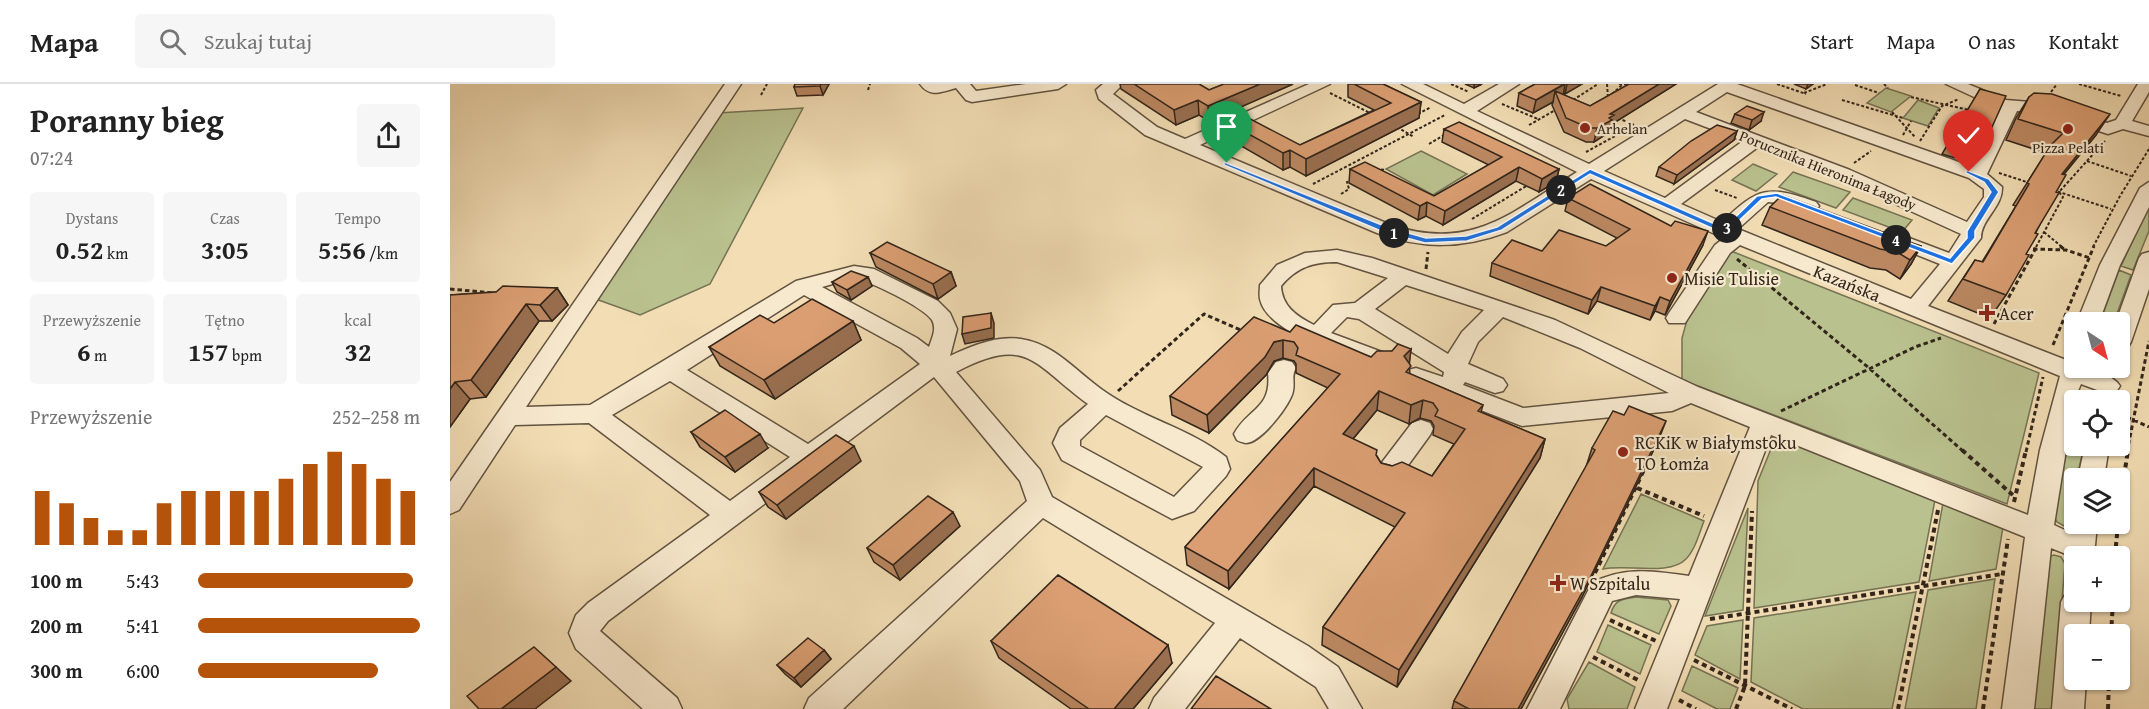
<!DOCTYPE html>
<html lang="pl">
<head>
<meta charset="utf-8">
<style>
  :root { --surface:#fff; --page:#f6f6f6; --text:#222; --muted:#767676; --line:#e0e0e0; --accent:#b45309 }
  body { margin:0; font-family:"Gentium Book Plus",serif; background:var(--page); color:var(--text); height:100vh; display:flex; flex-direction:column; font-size:22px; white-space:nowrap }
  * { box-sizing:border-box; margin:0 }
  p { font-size:20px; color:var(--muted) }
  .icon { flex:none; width:33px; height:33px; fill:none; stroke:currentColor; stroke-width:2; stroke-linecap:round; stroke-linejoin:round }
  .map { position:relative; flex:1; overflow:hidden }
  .drawer { display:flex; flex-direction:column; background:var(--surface); width:450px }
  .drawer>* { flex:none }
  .needle { width:39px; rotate:144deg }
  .controls { position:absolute; left:1614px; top:228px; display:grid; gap:12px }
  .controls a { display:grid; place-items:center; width:66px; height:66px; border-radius:6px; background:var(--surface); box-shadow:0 2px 4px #0004; font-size:30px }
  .pin { position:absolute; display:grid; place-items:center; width:51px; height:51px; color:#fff; margin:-62px -26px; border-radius:50% 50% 50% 0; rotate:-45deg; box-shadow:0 0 6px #0007 }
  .pin .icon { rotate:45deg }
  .km { position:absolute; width:30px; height:30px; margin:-15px; border-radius:50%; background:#222; color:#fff; font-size:16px; line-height:30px; text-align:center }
  .round { display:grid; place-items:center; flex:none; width:63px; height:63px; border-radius:6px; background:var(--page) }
  .head { display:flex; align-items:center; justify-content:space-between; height:102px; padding:0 30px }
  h1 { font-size:33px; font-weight:700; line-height:45px }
  .figures { display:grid; grid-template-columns:repeat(3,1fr); gap:9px; height:102px; padding:6px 30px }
  .figures div { display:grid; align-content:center; border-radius:6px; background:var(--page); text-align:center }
  .figures b { font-size:26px; font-weight:700 }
  .figures small { font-size:16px; font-weight:400 }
  .figures p { font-size:16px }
  .chart { height:168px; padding:12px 30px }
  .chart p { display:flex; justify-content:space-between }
  .chart svg { width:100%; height:108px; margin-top:6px; stroke:var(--accent); stroke-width:6 }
  ul { padding:0 30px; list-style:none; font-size:20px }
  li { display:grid; grid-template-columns:96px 72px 1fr; align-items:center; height:45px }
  li i { height:15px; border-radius:8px; background:var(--accent) }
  header { display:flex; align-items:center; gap:36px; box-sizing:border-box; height:84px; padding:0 30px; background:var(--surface); border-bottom:2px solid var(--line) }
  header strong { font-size:28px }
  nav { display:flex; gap:33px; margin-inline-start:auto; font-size:21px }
  .search { width:420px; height:54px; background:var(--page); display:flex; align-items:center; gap:15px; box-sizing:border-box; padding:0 21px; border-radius:6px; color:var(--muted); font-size:22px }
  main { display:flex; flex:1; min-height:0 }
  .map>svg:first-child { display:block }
</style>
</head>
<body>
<header>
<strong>Mapa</strong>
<div class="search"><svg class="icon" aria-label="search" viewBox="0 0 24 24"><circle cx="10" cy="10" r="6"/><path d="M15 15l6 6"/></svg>Szukaj tutaj</div>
<nav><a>Start</a><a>Mapa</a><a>O nas</a><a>Kontakt</a></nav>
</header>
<main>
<section class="drawer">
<div class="head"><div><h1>Poranny bieg</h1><p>07:24</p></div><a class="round"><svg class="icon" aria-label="share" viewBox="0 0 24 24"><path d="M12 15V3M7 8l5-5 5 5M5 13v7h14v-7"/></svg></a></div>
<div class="figures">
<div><p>Dystans</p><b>0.52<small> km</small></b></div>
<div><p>Czas</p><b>3:05</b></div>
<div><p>Tempo</p><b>5:56<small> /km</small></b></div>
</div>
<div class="figures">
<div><p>Przewyższenie</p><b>6<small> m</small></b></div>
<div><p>Tętno</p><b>157<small> bpm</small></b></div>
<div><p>kcal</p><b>32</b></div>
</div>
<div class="chart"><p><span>Przewyższenie</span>252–258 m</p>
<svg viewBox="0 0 160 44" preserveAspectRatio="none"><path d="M5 44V22M15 44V27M25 44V33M35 44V38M45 44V38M55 44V27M65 44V22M75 44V22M85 44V22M95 44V22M105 44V17M115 44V11M125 44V6M135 44V11M145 44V17M155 44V22"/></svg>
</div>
<ul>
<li><b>100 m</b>5:43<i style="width:97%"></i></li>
<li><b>200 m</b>5:41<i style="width:100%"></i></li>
<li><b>300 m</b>6:00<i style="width:81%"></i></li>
</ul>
</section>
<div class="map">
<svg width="1699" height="625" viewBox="0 0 1699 625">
  <rect width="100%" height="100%" fill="#f2ddb4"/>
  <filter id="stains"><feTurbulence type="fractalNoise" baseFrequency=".00333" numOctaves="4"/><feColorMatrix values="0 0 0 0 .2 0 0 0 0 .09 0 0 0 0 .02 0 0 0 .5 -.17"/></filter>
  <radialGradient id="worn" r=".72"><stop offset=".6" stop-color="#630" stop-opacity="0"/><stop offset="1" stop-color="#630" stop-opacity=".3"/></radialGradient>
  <path fill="#b9c18e" stroke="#767354" stroke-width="1.5" d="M1436,4L1461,12L1441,28L1417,19Z
    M1468,16L1489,24L1478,42L1453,34Z
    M353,24L260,200L190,231L143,214L267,29Z
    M971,67L1017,90L983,111L936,85Z
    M1303,80L1327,90L1306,107L1282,96Z
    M1343,88L1400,108L1386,124L1329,103Z
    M1403,114L1462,136L1452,148L1393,126Z
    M1699,121V147L1683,186L1671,182Z
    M1281,167L1589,289L1557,420L1232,296V254L1239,229Z
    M1669,186L1681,191L1664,238H1650Z
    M1624,327V362H1634L1627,394H1624L1621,439L1616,443L1607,438L1604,433Z
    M1338,357L1485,416L1469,498L1304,524L1308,397L1323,360Z
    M1191,410L1254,437C1249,450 1245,466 1236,475C1220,492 1176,480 1153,485Z
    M1493,419L1553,443L1546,485L1479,497Z
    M1298,424L1293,526L1255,532Z
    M1604,471L1611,473L1615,480L1603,625H1583L1598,473Z
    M1545,495L1526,625H1455L1478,506Z
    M1466,508L1442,625H1353L1301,598L1304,534Z
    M1186,513L1218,516L1221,522L1209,550L1161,529C1165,515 1173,515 1186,513Z
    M1293,536L1290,595L1245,571L1257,542Z
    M1158,541L1201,561L1190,590L1147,568Z
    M1139,578L1185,603L1177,625H1119L1117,615Z
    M1242,582L1288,604L1280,625H1267L1232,607Z"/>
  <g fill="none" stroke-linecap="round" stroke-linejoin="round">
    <defs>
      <path id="minor" d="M275,0H291L76,323L140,321L346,197L404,182L424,185L488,217L500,229L507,245L500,272C521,262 547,251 571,255C604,260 625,286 651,305C689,333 739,344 776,373L780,385L776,392L744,427L722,435L612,376L603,359L610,344L638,320C583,280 578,250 506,288L590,386L602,413L858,562L888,583L912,625H879L866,603L790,554L735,625H699L704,614L765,539L593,434L393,625H354L359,614L577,417L570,397L484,293L158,537L150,547L227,614L232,625H193L126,565L119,549L126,531L138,519L260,431L139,339L65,341L9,426L0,430V398ZM404,194C420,197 473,223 482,236C487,245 482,254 479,263L467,254L372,203ZM354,211L451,264L470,280L358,360L237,286ZM220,297L340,373L280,417L162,331ZM656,331L753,383L724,413L630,362V356Z
        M470,0H520L526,7L576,0H616L608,5L522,18L516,16L506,4C491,8 480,14 470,0Z
        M653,0H673L663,10L707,43L735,55L859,0H880L750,61L941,141C1022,168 1062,128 1127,88L952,0H973L1014,20L1049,0H1069L1027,27L1139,80L1268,0H1287L1523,83L1550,25L1496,0H1518L1556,16L1595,19L1657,39L1666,36L1688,0H1699V8L1682,37L1699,42V52L1673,45L1658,50L1593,29L1567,27L1537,90L1552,103C1553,123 1531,135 1531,154L1478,222L1616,276L1624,274V284C1638,284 1663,290 1670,302L1666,308L1658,310L1631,300L1624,316L1604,441L1619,448L1624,432V440H1647L1644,472H1624V482L1620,480L1616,470L1601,464L1584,625H1552L1575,453L1321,351L1217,625H1185L1230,515L1186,511L1162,517L1110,625H1077L1142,499C1174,482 1204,487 1239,492L1300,343L1241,319L1222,327L1072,342L958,298L954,292L958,286L966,284L993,293L994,288L909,235L897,233L881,249L940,271L944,277L940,283L932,285L924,283C895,272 817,249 810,215C809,211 810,205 810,201L827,181L855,169L887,166L922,174L1105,236L1248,303L1578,431L1590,366L1610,292L1290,161L1280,169L1235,239H1219L1216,234L1219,229L1265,161L1274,154L1141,95L1057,148C1012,165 972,165 927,149L695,51L649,15L646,6ZM1277,8L1519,94L1534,105V113L1517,138L1400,86L1246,28ZM1235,35L1293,57L1215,114L1154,87ZM1308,63L1388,94L1511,150L1499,169L1446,149H1432L1429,153L1432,157L1490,180L1461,215L1288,145L1318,118C1334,118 1350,130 1366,126L1369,122L1366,118C1317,101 1309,103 1272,138L1231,120ZM887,178L938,194L905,219L883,221L864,241C846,232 832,222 831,202C847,183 863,178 887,178ZM956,201L1034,226L1012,248L998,270L925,225ZM1053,233L1130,264L1219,309L1073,324L1013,301L1015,298L1045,309L1053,307L1057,301L1053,295L1018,280L1028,258Z
        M1699,98V123L1670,181L1649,238H1627L1650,181L1690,104Z
        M1699,168V205L1681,258L1678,263L1670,265V238H1666L1689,174L1692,170Z
        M834,276L842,278L846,284C841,292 845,298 843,307C841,320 811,359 796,359C795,359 788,357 787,356L784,350C798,324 822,325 818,289L826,278Z
        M971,336L980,339L983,345L980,351L948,395L939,398L930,395L926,388L930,381L962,339Z
        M1635,362H1659L1654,394H1628Z
        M1624,506V518H1641L1639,550H1624V596H1636L1634,625H1602L1611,518L1616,509Z"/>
    </defs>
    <use href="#minor" stroke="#625340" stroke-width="3"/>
    <path stroke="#32251a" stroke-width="2" stroke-dasharray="3 2" stroke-linecap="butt" d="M1001,0L1019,8
      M1157,0L1158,14
      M1169,0H1178
      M1327,0L1356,10
      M1434,0L1438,4
      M1629,0L1671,12
      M1405,1L1429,9
      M418,6L420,0
      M880,9L920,29
      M1354,9L1377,0
      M1162,10L1172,1
      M311,11L317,0
      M1598,12L1607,0
      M1461,13L1519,26
      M1123,16L1148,0
      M1392,16L1453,34
      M1052,20L1088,35
      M1442,28L1465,53
      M968,30L981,23
      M1168,34L1184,41
      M1079,41L1107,25
      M947,43L964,53
      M1453,51L1461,37
      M1470,57L1492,22L1509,15
      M979,60L996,50
      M1136,68L1176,46
      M1637,77L1681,92
      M1404,79L1421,67
      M926,85L936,86
      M1549,89L1580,99
      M863,100L995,31
      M1265,106L1287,114
      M1603,106L1661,125
      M891,110L899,105L897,98L901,97
      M1022,135L1078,101
      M1594,148L1612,163
      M1586,163L1613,113L1609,108L1655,57
      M1643,163L1670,112L1699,65"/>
    <path stroke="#32251a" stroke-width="3" stroke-dasharray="4.5 3" stroke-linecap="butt" d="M1610,162L1614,165
      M1583,165L1616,166L1640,174
      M1287,175L1419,284L1514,368
      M976,185L978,168
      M0,205L43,209
      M1544,240L1587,162
      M1603,261L1644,162
      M668,307L754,230L793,247
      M1331,327L1465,263L1491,254
      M1670,330L1699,343
      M1576,368L1593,293
      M1677,368L1699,257"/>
    <path stroke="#32251a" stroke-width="4" stroke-dasharray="5 4" stroke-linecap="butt" d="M1512,366L1565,413
      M1187,404L1254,432
      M1564,418L1576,366
      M1670,419L1678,366
      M1665,472L1668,440
      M1145,489L1200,373
      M1260,535L1552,490
      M1160,536L1206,557
      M1661,550L1663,518
      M1143,573L1188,596
      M1244,576L1342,625
      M1229,616L1246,625
      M1286,625L1295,602L1302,427
      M1448,625L1488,426
      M1533,625L1558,455
      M1658,625L1659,596"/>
    <use href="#minor" fill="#f7e9ce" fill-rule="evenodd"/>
  </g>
  <path fill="#bb8862" stroke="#32251a" stroke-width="1.5" fill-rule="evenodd" d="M345,0H379L373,11L347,12L344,3Z
    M670,0H749L759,6L774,0H843L759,37L749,31L726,41L671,5Z
    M898,0H933L971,18L969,34L856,92L840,83L833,86L774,52L773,36L850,61L924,26L898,13Z
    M1015,0H1032L1024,4Z
    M1085,0H1132L1115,10L1113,9V11L1140,22L1179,0H1226L1162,40L1158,49L1144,58H1136L1114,48L1102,21L1103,18L1083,29L1067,22L1069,9Z
    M1344,0H1363L1356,5Z
    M1530,5L1542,43L1528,68L1518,67L1516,72L1508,70L1505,74L1492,70Z
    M1579,13L1646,51L1614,90L1556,211L1540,234L1498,217L1525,176L1532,178L1566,122L1563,121L1596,69L1556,56L1566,34Z
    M1285,30L1311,37L1299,46L1281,39Z
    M994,45L1109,85L1106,98L1089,108L1066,97L993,141L976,132L968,136L899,99L900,85L984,112L1039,81L992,58Z
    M1287,47L1284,56L1224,100L1206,92L1209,83Z
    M1118,114L1253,161L1215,231L1205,227L1200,236L1147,217L1138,230L1040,192L1042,179L1092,167L1156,162L1167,154L1115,127Z
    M1320,123L1471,162L1461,180L1450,195L1436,186L1420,184L1312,141Z
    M420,169L501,188L506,202L488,215L426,183Z
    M418,193L422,202L401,216L387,208L382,198Z
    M107,204L118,221L102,237H89L36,313L20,315L0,343V211Z
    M403,237L411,256L325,315L270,282L259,263L324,239Z
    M840,248L921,273L942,267L961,265L959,280L960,290L1033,321L1031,328L1095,355L1090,374L947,603L872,561L873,543L945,443L864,402L779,505L737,481L735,463L878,304L846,289V280L844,277L833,274L824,277L816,291L759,349L722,331L720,312ZM927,326L959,340L970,334L981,337L984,342L983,351L1004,360L982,392L931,379L927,372L903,355Z
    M241,348L318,364L285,388L250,363Z
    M1209,355L1132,513L1071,625H1002L1004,617L1136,383L1142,364Z
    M411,377L336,435L318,423L309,408Z
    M510,442L450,496L424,478L417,464Z
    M541,557L722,579L683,625H621L549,574Z
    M374,566L381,575L351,603L335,590L327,581Z"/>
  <path fill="#996f50" stroke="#32251a" stroke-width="1.5" d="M371,0H379L373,11L370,2Z
    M810,0H843L759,37L758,22Z
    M1024,0H1032L1024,4Z
    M1115,0L1113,13L1105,7L1103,18L1083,29L1086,16Z
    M1117,0H1132L1115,10Z
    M1209,0H1226L1162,40L1158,49L1144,58L1147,44L1160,30Z
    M1358,0H1363L1356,5Z
    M748,16L749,31L726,41L724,26Z
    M971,18L969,34L856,92V75Z
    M1314,28L1311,37L1299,46L1302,36Z
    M1660,30L1646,51L1597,111L1612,90Z
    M1287,47L1284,56L1224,100L1227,91Z
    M840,66V83L833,86V69Z
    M1069,83L1066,97L993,141L995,127Z
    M1109,85L1106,98L1089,108L1092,95Z
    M977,118L976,132L968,136L970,122Z
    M1258,147L1253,161L1215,231L1220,217Z
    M1471,162L1461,180L1450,195L1460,176Z
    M501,188L506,202L488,215L483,200Z
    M418,193L422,202L401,216L397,206Z
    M1151,203L1147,217L1138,230L1142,216Z
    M107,204L118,221L102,237L90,221Z
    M1210,213L1205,227L1200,236L1205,222Z
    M76,220L89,237L36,313L21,296Z
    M541,229L544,239V254L515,260L512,250Z
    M403,237L411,256L325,315L314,296Z
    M833,256V274L824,277L816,291L759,349L757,331L824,258Z
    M961,265L959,283L954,272Z
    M5,298L20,315L0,343V305Z
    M929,307L927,326L892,368L893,350Z
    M973,316L970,334L959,340L961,321Z
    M1216,337L1209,355L1132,513L1071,625H1068Z
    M310,350L318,364L285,388L275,373Z
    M1095,355L1090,374L947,603L949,586Z
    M404,362L411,377L336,435L327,421Z
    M864,384V402L779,505L778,487Z
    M503,428L510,442L450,496L443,481Z
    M718,561L722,579L683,625H664Z
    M374,566L381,575L351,603L344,594Z
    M106,583L121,597L85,625H51Z"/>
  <path fill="#da9e72" stroke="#32251a" stroke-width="1.5" fill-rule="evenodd" d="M345,0H371L370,2L344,3Z
    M684,0H749L759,6L774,0H810L758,22L748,16L724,26Z
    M904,0H933L971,18L856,75L840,66L833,69L773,36L789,29L850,61L941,19Z
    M1085,0H1114L1086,16L1069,9Z
    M1179,0H1209L1160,30L1164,31L1159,34L1162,36L1147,44H1139L1116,34L1105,7L1140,22Z
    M1530,5L1556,12L1542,43L1532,42L1530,47L1522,45L1519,50L1506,45Z
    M1584,9L1602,10L1660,30L1612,90L1616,91L1606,108L1609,109L1585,149L1588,150L1576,170L1579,171L1556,211L1513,195L1525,176L1533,178L1579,100L1577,99L1600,62L1613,49L1568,35L1579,13Z
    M1297,22L1314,28L1302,36L1285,30Z
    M1009,38L1109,85L1092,95L1069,83L995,127L977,118L970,122L900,85L915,78L984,112L1052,73L994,45Z
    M1267,41L1287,47L1227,91L1209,83L1241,57Z
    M1140,100L1221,142L1225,137L1258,147L1220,217L1210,213L1205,222L1151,203L1142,216L1042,179L1062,156L1092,167L1109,146L1156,162L1180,145L1118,114Z
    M1332,111L1471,162L1460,176L1447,168L1430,165L1320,123Z
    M437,158L501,188L483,200L420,169Z
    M401,187L418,193L397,206L382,198Z
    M53,202L107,204L90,221L76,220L21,296L5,298L0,305V211L46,208Z
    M362,215L403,237L314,296L259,263L310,231L324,239Z
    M541,229V244L512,250L513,233Z
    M804,233L840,248L846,241L921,273L927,267H942L948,260L961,265L954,272L961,282L956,288L1033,321L1028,327L1095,355L949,586L873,543L955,429L864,384L778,487L735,463L890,290L846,271L848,264L844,258L833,256L824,258L815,273L757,331L720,312ZM929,307L961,321L973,316L983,319L988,326L985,332L1015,345L982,392L952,378L942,382L931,379L926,371L927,366L893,350Z
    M1179,322L1216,337L1139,496L1068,625H1019L1004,617L1145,366L1142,364L1163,327L1174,331Z
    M275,326L310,350L275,373L241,348Z
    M386,351L404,362L327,421L309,408Z
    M478,412L503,428L443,481L417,464Z
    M608,491L718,561L664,625H639L541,557Z
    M358,554L374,566L344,594L327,581Z
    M84,563L106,583L51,625H29L17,612Z
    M766,592L821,625H741Z"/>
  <path fill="#1a73e8" stroke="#fff" stroke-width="1.5" d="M774,78L937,143L976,154L1016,152L1047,143L1140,85L1274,144L1307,112L1327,109L1500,174L1517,154V147L1541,108L1534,98L1516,89V86L1539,95L1549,108L1525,147V154L1502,180L1326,113L1312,115L1275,150L1140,90L1052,146L1017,157L975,159L931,147L774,81Z"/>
  <g fill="#8f2418" stroke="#f7e9ce" stroke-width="2">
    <circle cx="1135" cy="44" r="6"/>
    <circle cx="1618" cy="45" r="6"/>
    <circle cx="1222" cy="194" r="6"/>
    <path d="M1534 220h6v6h6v6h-6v6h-6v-6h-6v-6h6z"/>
    <circle cx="1173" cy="368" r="6"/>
    <path d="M1105 490h6v6h6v6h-6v6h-6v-6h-6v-6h6z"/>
  </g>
  <g text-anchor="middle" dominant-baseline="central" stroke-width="4.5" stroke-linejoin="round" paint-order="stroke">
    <g font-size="15" fill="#32251a" stroke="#f7e9ce" text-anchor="start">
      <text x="1147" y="44">Arhelan</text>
      <text x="1618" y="63" text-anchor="middle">Pizza Pelati</text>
    </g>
    <g font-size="15" fill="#32251a" stroke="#f7e9ce">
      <text transform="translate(1378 86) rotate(22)">Porucznika Hieronima Łagody</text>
    </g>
    <g font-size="18" fill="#32251a" stroke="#f7e9ce" text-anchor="start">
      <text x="1234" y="194">Misie Tulisie</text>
      <text x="1549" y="229">Acer</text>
      <text x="1185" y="358">RCKiK w Białymstoku<tspan x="1185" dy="21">TO Łomża</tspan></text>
      <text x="1120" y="499">W Szpitalu</text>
    </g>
    <g font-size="18" fill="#32251a" stroke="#f7e9ce">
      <text transform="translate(1397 199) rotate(22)">Kazańska</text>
    </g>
  </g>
  <rect width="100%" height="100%" filter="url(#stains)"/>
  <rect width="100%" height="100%" fill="url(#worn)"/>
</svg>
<div class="controls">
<a><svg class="needle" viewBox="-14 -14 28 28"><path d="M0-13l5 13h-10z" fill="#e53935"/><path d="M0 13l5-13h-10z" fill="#767676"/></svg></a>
<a><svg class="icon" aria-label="locate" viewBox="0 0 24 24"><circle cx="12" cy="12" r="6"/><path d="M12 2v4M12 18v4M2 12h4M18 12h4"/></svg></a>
<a><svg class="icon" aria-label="layers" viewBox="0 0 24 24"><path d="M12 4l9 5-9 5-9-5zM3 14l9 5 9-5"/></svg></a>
<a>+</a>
<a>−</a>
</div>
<div class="pin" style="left:777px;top:79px;background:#1e9e55"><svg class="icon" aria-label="arrive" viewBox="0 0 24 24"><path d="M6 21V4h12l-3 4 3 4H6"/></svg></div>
<div class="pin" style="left:1519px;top:88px;background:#d93025"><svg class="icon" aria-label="check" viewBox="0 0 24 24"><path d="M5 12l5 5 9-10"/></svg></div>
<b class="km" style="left:944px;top:149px">1</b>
<b class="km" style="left:1111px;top:106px">2</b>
<b class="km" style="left:1277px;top:144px">3</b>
<b class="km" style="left:1446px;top:156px">4</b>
</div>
</main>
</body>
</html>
